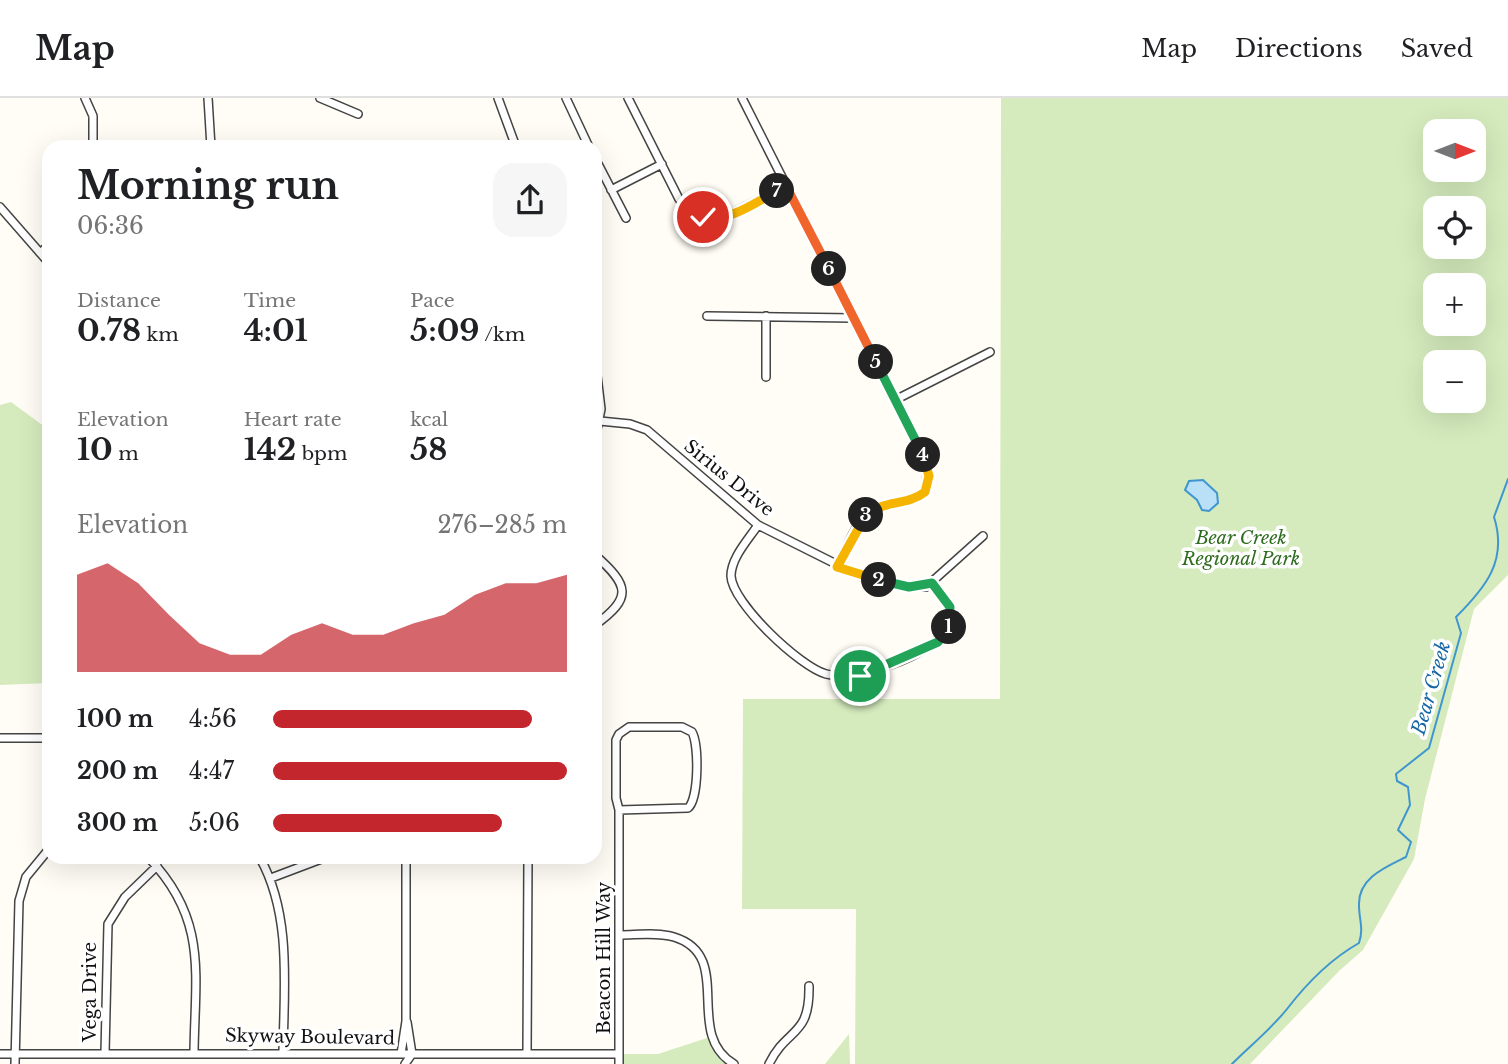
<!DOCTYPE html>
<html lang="en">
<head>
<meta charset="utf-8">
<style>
  :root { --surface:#fff; --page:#f6f6f6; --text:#202124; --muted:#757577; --line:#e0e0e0; --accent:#c4262e }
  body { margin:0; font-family:"Libre Baskerville",serif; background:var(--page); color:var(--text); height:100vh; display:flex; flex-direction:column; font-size:26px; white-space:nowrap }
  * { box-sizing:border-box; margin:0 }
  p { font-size:23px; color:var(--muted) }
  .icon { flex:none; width:38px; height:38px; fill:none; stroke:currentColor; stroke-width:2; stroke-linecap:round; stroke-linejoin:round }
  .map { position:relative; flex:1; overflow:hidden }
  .details { position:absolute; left:42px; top:42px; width:560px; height:724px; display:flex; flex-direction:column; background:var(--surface); border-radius:21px; box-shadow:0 7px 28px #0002 }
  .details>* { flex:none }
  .needle { width:46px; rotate:90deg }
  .controls { position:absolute; left:1423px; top:21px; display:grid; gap:14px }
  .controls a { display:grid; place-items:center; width:63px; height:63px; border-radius:14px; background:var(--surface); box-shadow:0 7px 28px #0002; font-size:35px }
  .pin { position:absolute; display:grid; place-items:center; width:60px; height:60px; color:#fff; margin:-30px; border:4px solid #fff; border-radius:50%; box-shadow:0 2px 7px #0007 }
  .km { position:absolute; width:35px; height:35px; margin:-18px; border-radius:50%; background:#222; color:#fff; font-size:19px; line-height:35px; text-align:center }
  .round { display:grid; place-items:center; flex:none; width:74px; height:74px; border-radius:21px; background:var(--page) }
  .head { display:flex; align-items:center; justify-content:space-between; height:119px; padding:0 35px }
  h1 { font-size:38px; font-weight:700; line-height:52px }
  .stats { display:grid; grid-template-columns:repeat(3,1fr); gap:10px; height:119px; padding:7px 35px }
  .stats div { display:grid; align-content:center }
  .stats b { font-size:30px; font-weight:700 }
  .stats small { font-size:19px; font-weight:400 }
  .stats p { font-size:19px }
  .chart { height:196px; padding:14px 35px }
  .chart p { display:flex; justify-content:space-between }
  .chart svg { width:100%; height:126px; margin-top:7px; fill:var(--accent); opacity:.7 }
  ul { padding:0 35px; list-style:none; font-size:23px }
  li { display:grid; grid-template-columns:112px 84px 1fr; align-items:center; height:52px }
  li i { height:18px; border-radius:9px; background:var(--accent) }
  header { display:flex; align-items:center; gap:42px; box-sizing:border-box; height:98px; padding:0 35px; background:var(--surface); border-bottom:2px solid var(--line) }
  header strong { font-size:33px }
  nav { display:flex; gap:38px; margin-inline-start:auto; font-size:24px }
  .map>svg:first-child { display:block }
</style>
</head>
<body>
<header>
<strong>Map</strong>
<nav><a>Map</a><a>Directions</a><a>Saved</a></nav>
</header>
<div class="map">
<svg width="1508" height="966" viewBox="0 0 1508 966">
  <rect width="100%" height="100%" fill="#fffdf5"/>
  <path fill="#d5ebbd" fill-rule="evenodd" d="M1001,0H1508V477L1474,511L1425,701L1414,761L1363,852L1339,873L1250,966H855L856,811H742L743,601H1000ZM1435,33H1474V72H1435ZM1435,110H1474V149H1435ZM1435,187H1474V226H1435ZM1435,264H1474V303H1435Z
    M11,304L49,332V585L0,587V307Z
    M849,936L850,966H825Z
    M710,939L734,966H619V956H658Z"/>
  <path fill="#b9e0f7" stroke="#3f96cf" stroke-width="2" d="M1203,382L1217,395L1218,405L1209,413L1202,412L1197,402L1185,392L1189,383Z"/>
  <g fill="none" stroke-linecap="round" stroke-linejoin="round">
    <path stroke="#3f96cf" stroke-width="2" d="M1232,966C1250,948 1271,931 1287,911C1307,885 1329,862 1359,845C1364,830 1359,822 1359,807C1358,780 1386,769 1406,759L1411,744L1398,732L1410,707L1408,689L1397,683L1396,676L1429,650L1461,535L1456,519C1485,490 1508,463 1494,419L1508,381"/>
    <defs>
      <path id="minor" d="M85,0L93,18V49
        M208,0L211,49
        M320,0L358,16
        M498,0L516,49
        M566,0L589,49
        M628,0L679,101L694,116L722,120L786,88
        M742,0L928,368L925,394C912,405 898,404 882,408C858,413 848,448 837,469
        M595,60L626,120
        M611,92L662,66
        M0,109L49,165
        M40,155L49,147
        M707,218L853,220
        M766,218V279
        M595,261L601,311L595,341
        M895,302L990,254
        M600,323L630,326L647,332L758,427L860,478L909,489H926L983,438
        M758,427C748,442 731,460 731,478C732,505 800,569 826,576C857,584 951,554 951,517C950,503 940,495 932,485
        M595,457C629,487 633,500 595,527
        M629,629H682L692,634C699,647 699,701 688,710L619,712L616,700V642L619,636Z
        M0,640H49
        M149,760C208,822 195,876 194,954
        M260,760C292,817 284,890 283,954
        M271,780L324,760
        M620,837C637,837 658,834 674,839C736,858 682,935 734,966
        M105,955L108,826L125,799L157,768
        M0,956H619
        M401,956L406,923V760
        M527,956L528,760
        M15,966L19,803L26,779L49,751
        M405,966L412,956L407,924
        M619,966V712
        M769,966C787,929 810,940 809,888"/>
    </defs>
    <use href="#minor" stroke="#444" stroke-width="10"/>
    <use href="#minor" stroke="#fff" stroke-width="7"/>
  </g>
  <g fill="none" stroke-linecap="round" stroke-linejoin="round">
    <defs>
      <path id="split-1" d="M860,578L938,544L949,529"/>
      <path id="split-2" d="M879,482L909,489L932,485L950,509L949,529"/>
      <path id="split-3" d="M866,417L837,469L879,482"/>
      <path id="split-4" d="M866,417C883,402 907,408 925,394L929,378L923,357"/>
      <path id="split-5" d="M876,264L923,357"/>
      <path id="split-6" d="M829,171L876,264"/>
      <path id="split-7" d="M777,93L786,88L829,171"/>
      <path id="split-8" d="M703,119C730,124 754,105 777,93"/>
    </defs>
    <use href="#split-1" stroke="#fff" stroke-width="14"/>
    <use href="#split-2" stroke="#fff" stroke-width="14"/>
    <use href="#split-3" stroke="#fff" stroke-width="14"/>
    <use href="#split-4" stroke="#fff" stroke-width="14"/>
    <use href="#split-5" stroke="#fff" stroke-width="14"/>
    <use href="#split-6" stroke="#fff" stroke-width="14"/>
    <use href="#split-7" stroke="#fff" stroke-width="14"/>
    <use href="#split-8" stroke="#fff" stroke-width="14"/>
    <use href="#split-1" stroke="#22a559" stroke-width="9"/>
    <use href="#split-2" stroke="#22a559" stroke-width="9"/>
    <use href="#split-3" stroke="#f5b400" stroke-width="9"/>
    <use href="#split-4" stroke="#f5b400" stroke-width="9"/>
    <use href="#split-5" stroke="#22a559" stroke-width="9"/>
    <use href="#split-6" stroke="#f0652b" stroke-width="9"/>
    <use href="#split-7" stroke="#f0652b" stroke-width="9"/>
    <use href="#split-8" stroke="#f5b400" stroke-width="9"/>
  </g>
  <g text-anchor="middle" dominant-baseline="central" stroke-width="7" stroke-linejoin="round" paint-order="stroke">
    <g font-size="18" fill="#111" stroke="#fff">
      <text transform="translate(729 380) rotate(39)">Sirius Drive</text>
      <text transform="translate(604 860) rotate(-90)">Beacon Hill Way</text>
      <text transform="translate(90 894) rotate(-90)">Vega Drive</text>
      <text transform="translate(310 939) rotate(1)">Skyway Boulevard</text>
    </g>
    <g font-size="18" font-style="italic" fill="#2f6b1f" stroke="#fff">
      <text x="1241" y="440">Bear Creek<tspan x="1241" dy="21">Regional Park</tspan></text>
    </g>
    <g font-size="19" font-style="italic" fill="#1768a6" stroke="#fff">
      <text transform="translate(1431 590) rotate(-74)">Bear Creek</text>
    </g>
  </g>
</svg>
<div class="controls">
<a><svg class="needle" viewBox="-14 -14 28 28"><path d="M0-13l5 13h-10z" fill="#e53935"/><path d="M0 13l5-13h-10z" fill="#757577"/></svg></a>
<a><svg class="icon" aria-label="locate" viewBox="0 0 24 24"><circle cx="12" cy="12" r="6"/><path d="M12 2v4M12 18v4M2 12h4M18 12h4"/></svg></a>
<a>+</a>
<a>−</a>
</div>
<div class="pin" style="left:860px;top:578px;background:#1e9e55"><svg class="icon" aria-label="arrive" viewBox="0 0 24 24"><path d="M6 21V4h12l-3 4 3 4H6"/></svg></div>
<div class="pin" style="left:703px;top:119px;background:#d93025"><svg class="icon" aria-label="check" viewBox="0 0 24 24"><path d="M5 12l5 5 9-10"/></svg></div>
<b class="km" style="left:949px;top:529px">1</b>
<b class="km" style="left:879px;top:482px">2</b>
<b class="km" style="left:866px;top:417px">3</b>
<b class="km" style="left:923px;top:357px">4</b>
<b class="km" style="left:876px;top:264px">5</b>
<b class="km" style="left:829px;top:171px">6</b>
<b class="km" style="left:777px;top:93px">7</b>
<section class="details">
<div class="head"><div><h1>Morning run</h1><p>06:36</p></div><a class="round"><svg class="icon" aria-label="share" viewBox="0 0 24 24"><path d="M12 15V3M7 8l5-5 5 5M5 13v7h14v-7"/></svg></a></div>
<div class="stats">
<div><p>Distance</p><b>0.78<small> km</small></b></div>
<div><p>Time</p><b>4:01</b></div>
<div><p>Pace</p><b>5:09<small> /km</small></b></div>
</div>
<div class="stats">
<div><p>Elevation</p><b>10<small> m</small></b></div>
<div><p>Heart rate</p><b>142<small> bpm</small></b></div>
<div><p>kcal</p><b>58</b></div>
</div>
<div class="chart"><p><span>Elevation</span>276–285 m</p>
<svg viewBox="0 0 160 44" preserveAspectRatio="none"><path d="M0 44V10L10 6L20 13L30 24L40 34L50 38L60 38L70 31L80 27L90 31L100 31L110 27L120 24L130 17L140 13L150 13L160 10V44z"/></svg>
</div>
<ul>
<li><b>100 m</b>4:56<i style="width:88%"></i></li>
<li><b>200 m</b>4:47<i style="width:100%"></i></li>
<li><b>300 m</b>5:06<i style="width:78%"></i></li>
</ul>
</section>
</div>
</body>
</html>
